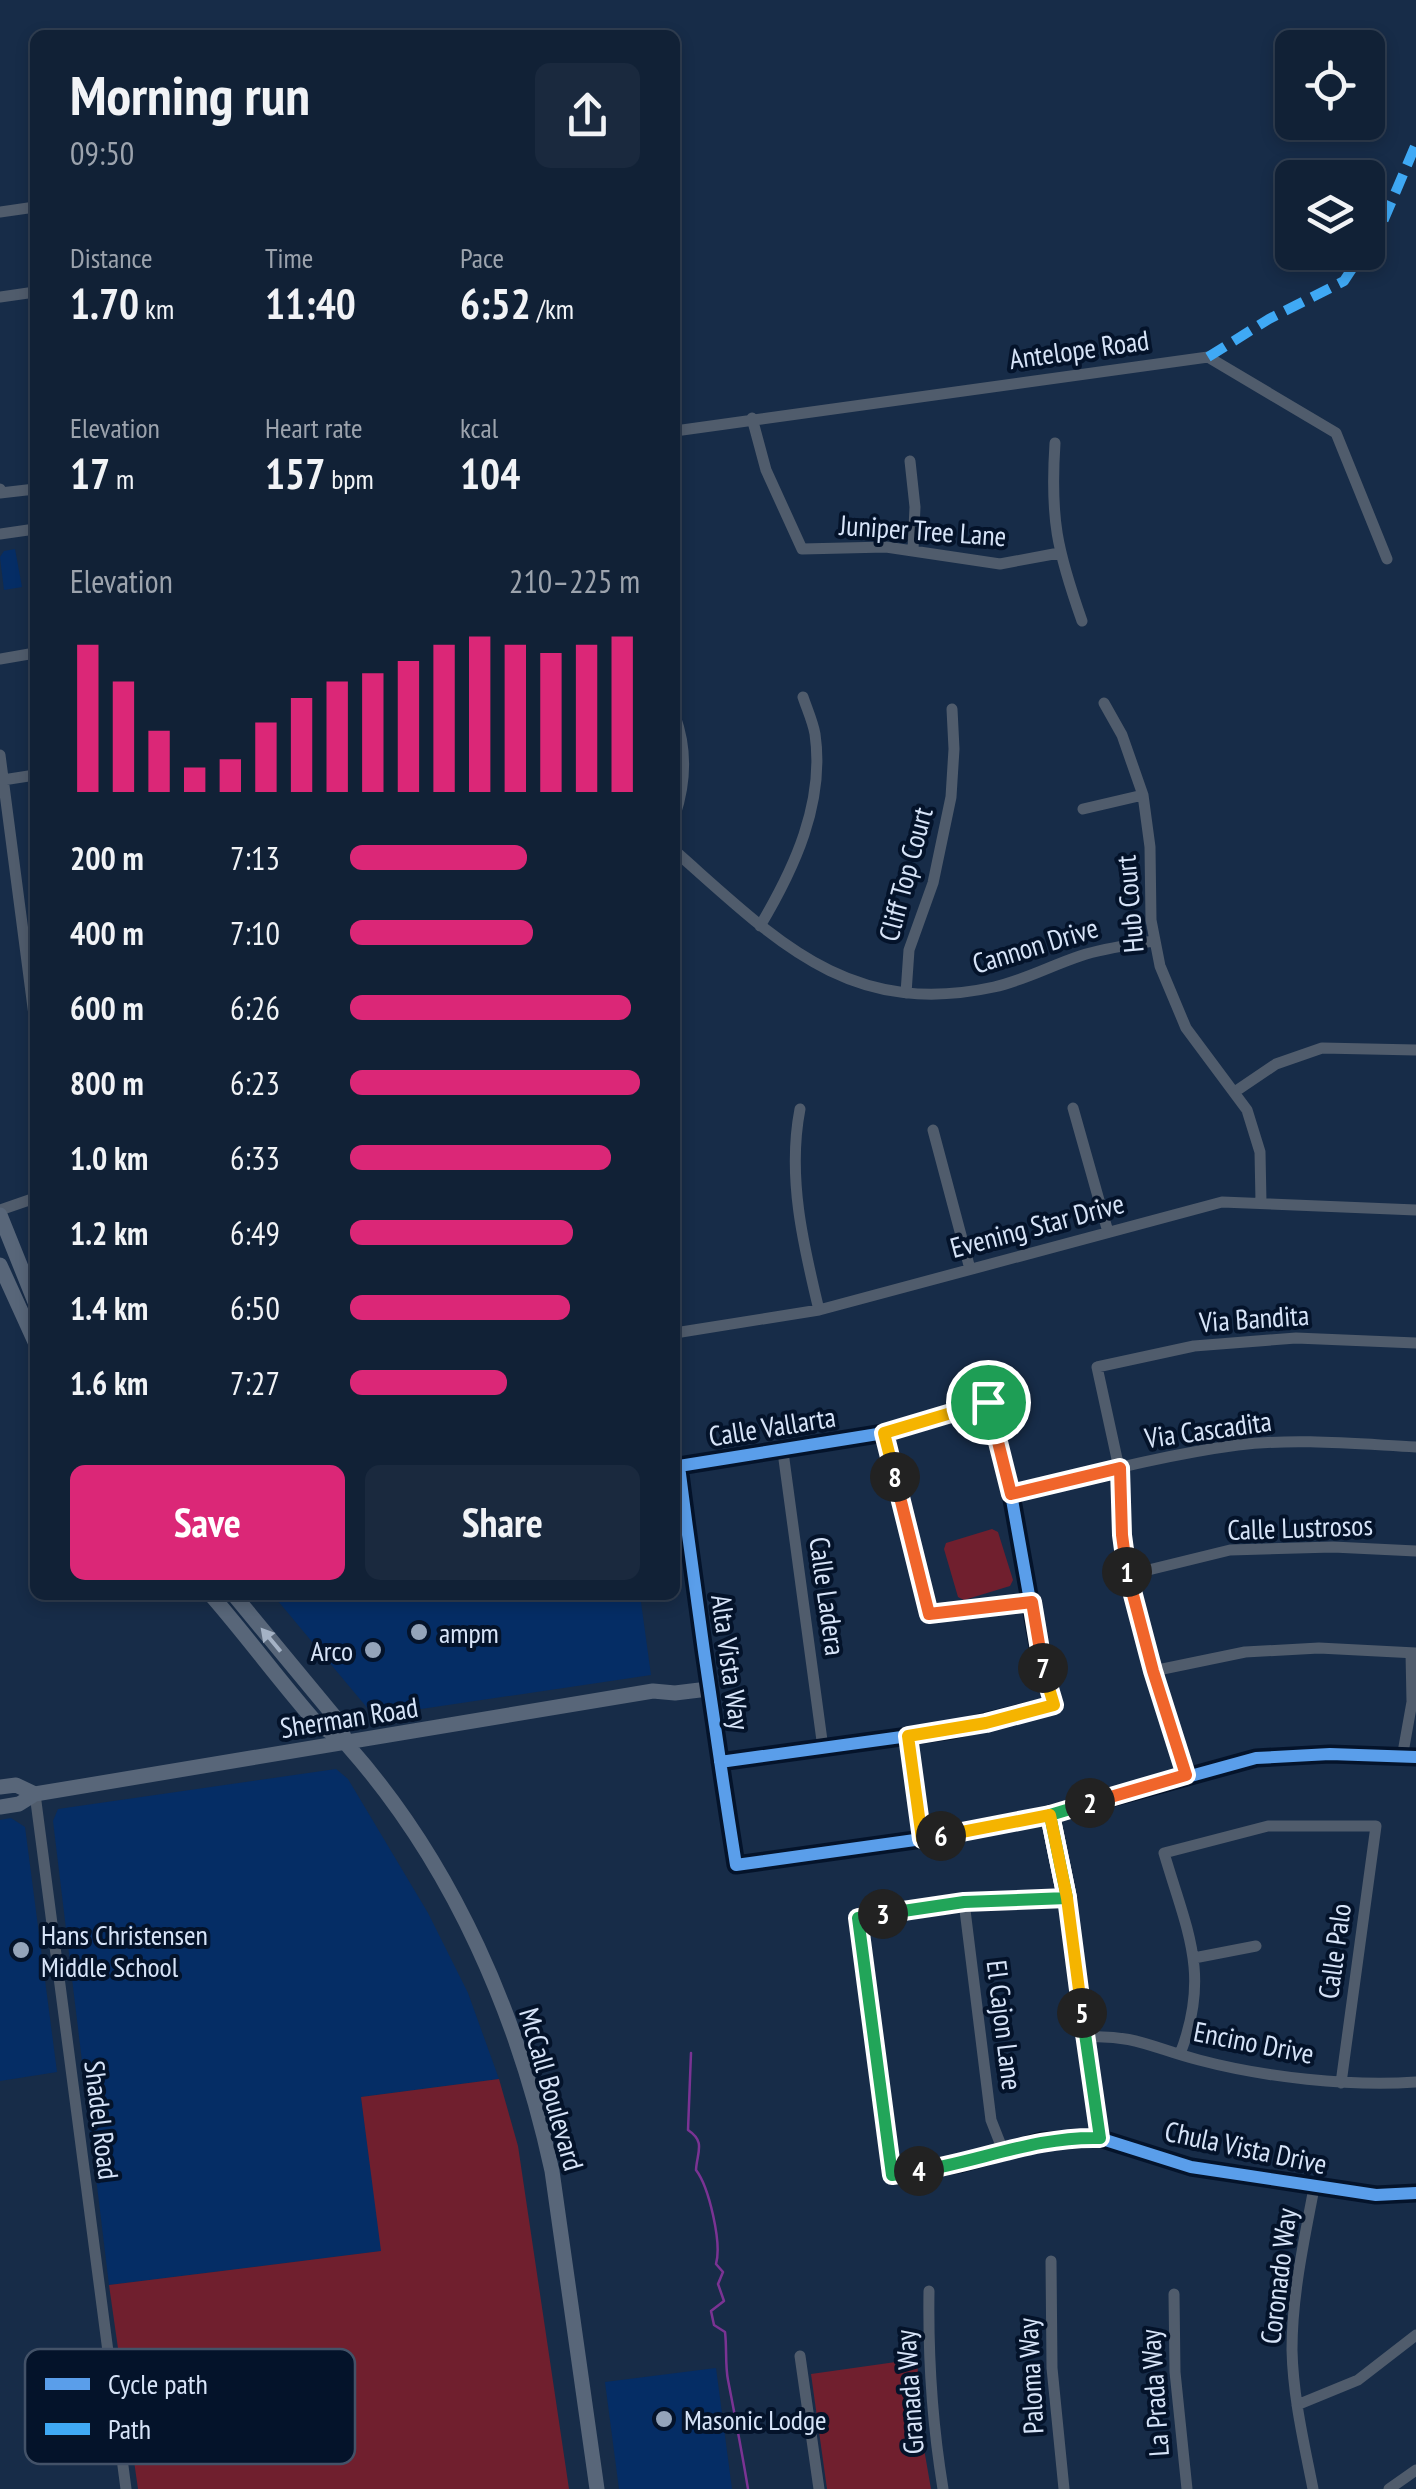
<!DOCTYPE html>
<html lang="en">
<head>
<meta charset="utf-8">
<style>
  :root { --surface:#112136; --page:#1a293e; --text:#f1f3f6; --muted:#9ca3ad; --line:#303e51; --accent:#db2777 }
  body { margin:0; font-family:"PT Sans Narrow",sans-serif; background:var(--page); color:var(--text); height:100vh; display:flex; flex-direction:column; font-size:38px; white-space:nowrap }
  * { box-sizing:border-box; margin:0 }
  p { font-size:32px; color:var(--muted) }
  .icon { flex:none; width:55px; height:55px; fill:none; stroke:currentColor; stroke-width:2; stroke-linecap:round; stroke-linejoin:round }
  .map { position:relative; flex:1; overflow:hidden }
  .sheet { position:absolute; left:30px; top:30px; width:650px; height:1570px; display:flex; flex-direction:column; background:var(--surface); border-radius:15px; box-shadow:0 5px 15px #0003,0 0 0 2px var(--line) }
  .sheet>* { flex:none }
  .controls { position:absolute; left:1275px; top:30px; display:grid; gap:20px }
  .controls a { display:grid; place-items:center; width:110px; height:110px; border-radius:15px; background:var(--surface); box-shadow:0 5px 15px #0003,0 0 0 2px var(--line); font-size:50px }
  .pin { position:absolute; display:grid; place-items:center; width:85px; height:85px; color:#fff; margin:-42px; border:5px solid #fff; border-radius:50%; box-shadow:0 2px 10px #0007 }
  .km { position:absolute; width:50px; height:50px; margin:-25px; border-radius:50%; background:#222; color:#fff; font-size:28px; line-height:50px; text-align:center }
  .round { display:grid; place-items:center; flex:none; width:105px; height:105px; border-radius:15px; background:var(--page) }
  .headline { display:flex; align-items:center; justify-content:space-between; height:170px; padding:0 40px }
  h1 { font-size:55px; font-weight:700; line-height:75px }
  .metrics { display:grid; grid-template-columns:repeat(3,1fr); gap:15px; height:170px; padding:10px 40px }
  .metrics div { display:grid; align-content:center }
  .metrics b { font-size:42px; font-weight:700 }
  .metrics small { font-size:28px; font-weight:400 }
  .metrics p { font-size:28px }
  .chart { height:280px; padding:20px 40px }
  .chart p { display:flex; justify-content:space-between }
  .chart svg { width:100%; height:180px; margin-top:10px; stroke:var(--accent); stroke-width:6 }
  .cta { display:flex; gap:20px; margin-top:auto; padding:20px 40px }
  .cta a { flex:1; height:115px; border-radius:15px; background:var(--accent); color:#fff; font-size:40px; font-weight:700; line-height:115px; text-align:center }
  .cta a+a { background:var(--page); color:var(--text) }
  ul { padding:0 40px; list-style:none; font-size:32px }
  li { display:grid; grid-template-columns:160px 120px 1fr; align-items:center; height:75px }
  li i { height:25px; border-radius:12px; background:var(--accent) }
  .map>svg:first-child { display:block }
</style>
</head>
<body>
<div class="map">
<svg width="1416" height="2489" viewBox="0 0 1416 2489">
  <rect width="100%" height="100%" fill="#172c48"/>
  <path fill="#052d65" d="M15,549L22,587L4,590L0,557L4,551Z
    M273,1595H640L651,1675L374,1716Z
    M336,1769L348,1779L428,1913L468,1993L499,2079L361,2097L382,2251L109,2285L53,1821L58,1809Z
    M11,1818L25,1827L57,2072L0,2081V1820Z
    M716,2368L732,2489H619L605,2382Z"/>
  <path fill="#701f2e" d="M992,1529L998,1532L1013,1580L1010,1586L964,1600L958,1597L944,1549L946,1543Z
    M499,2079L518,2146L569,2489H138L109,2285L381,2251L361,2097Z
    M917,2359L923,2443L931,2489H827L811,2374Z"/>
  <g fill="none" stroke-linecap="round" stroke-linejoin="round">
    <path stroke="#7a3393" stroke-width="2.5" d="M691,2053L688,2130C706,2142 697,2152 696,2170C709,2187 722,2243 716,2264L723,2272L718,2284L724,2301L711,2311L714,2325L725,2332C727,2348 725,2365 728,2380C735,2416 742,2452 748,2489"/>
    <path stroke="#505c6c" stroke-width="11" d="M0,212L35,207
      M0,297L35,292
      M752,418L766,470L802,549L886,547L1000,564L1059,553
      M675,431L1208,357L1336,433L1387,559
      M1055,443C1050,519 1057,550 1082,621
      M910,461L915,507L913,550
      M0,489V493L35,489
      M0,534L35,529
      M0,659L35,653
      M1104,703L1122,735L1143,795L1150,847L1151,920L1160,966L1186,1028L1247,1110L1260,1152L1261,1202
      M675,716C687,749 686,782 675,815
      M0,755L35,1023
      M3,780L35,775
      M1083,809L1143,795
      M675,851C775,939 848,1019 994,987C1025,980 1050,966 1080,956C1104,948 1129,945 1154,941
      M760,926C794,869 825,803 815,734C813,722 807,709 803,697
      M906,993L909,950L933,883L951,797L954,749L952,709
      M1236,1091L1276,1064L1322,1048L1416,1050
      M1073,1108L1108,1232
      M800,1109C787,1176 803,1244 819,1310
      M933,1130L970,1269
      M0,1210L35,1198
      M675,1333L819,1310L1222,1202L1416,1210
      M884,1433L929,1614L1031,1602
      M783,1452L823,1748
      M1011,1494C1086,1476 1162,1455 1238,1445C1297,1438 1357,1444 1416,1447
      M1128,1575L1230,1550L1333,1547L1416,1551
      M1153,1671L1245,1652L1319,1648L1416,1653
      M708,1689L679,1466L884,1433L988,1402L1011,1494L1040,1657L1054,1705L952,1730L720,1762
      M908,1736L922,1839
      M1402,1758L1412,1702L1411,1653
      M1186,1775L1153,1671L1128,1575L1121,1535L1119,1468L1097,1367L1194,1346L1296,1338L1416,1343
      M35,1794L126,2489
      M1049,1815L1067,1898L1099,2138
      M1067,1898L964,1902L858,1918L892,2175L959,2164L1042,2141L1099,2138L1191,2167L1376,2195L1416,2193
      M964,1902L991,2120L1004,2153
      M1194,1958L1256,1946
      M1086,2037C1134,2034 1155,2049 1199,2060C1263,2077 1351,2087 1416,2082
      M1180,2054C1211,1974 1187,1931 1164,1853L1268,1826H1376L1341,2083
      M1051,2261L1052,2368L1064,2489
      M929,2291C928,2358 932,2422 943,2489
      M1174,2294L1175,2372L1187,2489
      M800,2356L819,2489
      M1297,2405L1358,2380L1416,2335
      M1313,2489C1304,2443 1293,2397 1292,2350C1292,2295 1304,2241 1314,2188
      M1389,2489L1416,2470"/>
    <path stroke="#586679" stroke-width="15" d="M0,1215L35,1302
      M0,1265L35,1342
      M211,1595C246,1635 278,1679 313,1719C323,1730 339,1735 349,1747C454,1866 519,2018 552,2171L597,2489
      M234,1595L339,1722L346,1743
      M0,1787L16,1785L35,1794
      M0,1807L19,1804L35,1794L653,1691L675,1693L708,1689L736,1865L922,1839L1049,1815L1256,1758L1330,1754L1416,1757"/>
    <path stroke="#3fa9f5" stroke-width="10" stroke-dasharray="20 10" stroke-linecap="butt" d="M1368,246L1382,224L1416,144
      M1208,357L1269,319L1344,281L1363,252"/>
    <defs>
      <path id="cycleway" d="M720,1762L952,1730L1054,1705L1040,1657L1011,1494L988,1402L884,1433L679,1466C696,1599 715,1732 736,1865L922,1839L1049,1815L1256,1758L1330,1754L1416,1757
        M1067,1898L964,1902L858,1918L892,2175L959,2164L1042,2141L1099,2138L1191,2167L1376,2195L1416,2193"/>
    </defs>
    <use href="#cycleway" stroke="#04132a" stroke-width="19"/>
    <use href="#cycleway" stroke="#5a9eea" stroke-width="12"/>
  </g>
  <defs><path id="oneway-solid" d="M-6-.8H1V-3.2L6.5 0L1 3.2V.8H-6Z" transform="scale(2.5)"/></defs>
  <use fill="#a4b2c5" href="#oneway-solid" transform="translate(271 1640) rotate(-130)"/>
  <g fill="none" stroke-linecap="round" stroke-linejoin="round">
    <defs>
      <path id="split-1" d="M988,1402L1011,1494L1120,1468L1122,1535L1127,1572"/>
      <path id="split-2" d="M1090,1803L1186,1775L1153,1671L1127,1572"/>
      <path id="split-3" d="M883,1914L964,1902L1067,1898L1050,1815L1090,1803"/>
      <path id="split-4" d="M883,1914L858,1918L892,2175L919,2171"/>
      <path id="split-5" d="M919,2171C981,2161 1037,2136 1100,2138L1082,2013"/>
      <path id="split-6" d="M941,1836L1050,1815L1067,1898L1082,2013"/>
      <path id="split-7" d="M941,1836L922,1839L908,1736L986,1723L1054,1705L1043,1668"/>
      <path id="split-8" d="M895,1477L929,1614L1032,1602L1043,1668"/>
      <path id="split-9" d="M895,1477L884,1433L988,1402"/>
    </defs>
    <use href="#split-1" stroke="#fff" stroke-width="20"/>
    <use href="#split-2" stroke="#fff" stroke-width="20"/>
    <use href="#split-3" stroke="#fff" stroke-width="20"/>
    <use href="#split-4" stroke="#fff" stroke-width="20"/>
    <use href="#split-5" stroke="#fff" stroke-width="20"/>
    <use href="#split-6" stroke="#fff" stroke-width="20"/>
    <use href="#split-7" stroke="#fff" stroke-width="20"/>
    <use href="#split-8" stroke="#fff" stroke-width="20"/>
    <use href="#split-9" stroke="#fff" stroke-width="20"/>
    <use href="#split-1" stroke="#f0652b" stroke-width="12"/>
    <use href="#split-2" stroke="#f0652b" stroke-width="12"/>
    <use href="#split-3" stroke="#22a559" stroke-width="12"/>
    <use href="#split-4" stroke="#22a559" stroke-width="12"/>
    <use href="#split-5" stroke="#22a559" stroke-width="12"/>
    <use href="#split-6" stroke="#f5b400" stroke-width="12"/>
    <use href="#split-7" stroke="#f5b400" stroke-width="12"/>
    <use href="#split-8" stroke="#f0652b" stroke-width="12"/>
    <use href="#split-9" stroke="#f5b400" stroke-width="12"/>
  </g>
  <g fill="#94a4ba" stroke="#04132a" stroke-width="4">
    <circle cx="419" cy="1632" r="10"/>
    <circle cx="373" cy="1650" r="10"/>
    <circle cx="21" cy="1950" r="10"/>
    <circle cx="664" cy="2419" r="10"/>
  </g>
  <g text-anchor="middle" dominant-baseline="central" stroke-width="8" stroke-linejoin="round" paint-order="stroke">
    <g font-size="28" fill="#d7e4f8" stroke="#04132a">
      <text transform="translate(1079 349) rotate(-8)">Antelope Road</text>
      <text transform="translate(923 530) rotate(4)">Juniper Tree Lane</text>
      <text transform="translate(905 874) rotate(-75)">Cliff Top Court</text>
      <text transform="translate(1129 904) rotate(-95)">Hub Court</text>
      <text transform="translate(1035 945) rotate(-17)">Cannon Drive</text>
      <text transform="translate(1037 1225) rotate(-15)">Evening Star Drive</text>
      <text transform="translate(1254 1318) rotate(-4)">Via Bandita</text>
      <text transform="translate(772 1426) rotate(-9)">Calle Vallarta</text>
      <text transform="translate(1208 1429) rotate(-8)">Via Cascadita</text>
      <text transform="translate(1300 1527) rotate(-2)">Calle Lustrosos</text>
      <text transform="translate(828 1596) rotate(82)">Calle Ladera</text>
      <text transform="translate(731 1662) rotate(82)">Alta Vista Way</text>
      <text transform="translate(349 1717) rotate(-9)">Sherman Road</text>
      <text transform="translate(1334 1951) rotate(-82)">Calle Palo</text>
      <text transform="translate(1005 2025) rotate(83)">El Cajon Lane</text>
      <text transform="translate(1254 2042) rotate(11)">Encino Drive</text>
      <text transform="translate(552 2089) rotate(74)">McCall Boulevard</text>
      <text transform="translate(102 2120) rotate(83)">Shadel Road</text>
      <text transform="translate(1246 2147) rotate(12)">Chula Vista Drive</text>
      <text transform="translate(1278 2276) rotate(-83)">Coronado Way</text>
      <text transform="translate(1030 2376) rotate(-93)">Paloma Way</text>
      <text transform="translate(909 2392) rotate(-94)">Granada Way</text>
      <text transform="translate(1154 2393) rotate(-94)">La Prada Way</text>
    </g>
    <g font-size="28" fill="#d7e4f8" stroke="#04132a" text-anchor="start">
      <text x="439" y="1632">ampm</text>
      <text x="353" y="1650" text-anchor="end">Arco</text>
      <text x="41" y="1934">Hans Christensen<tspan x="41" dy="32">Middle School</tspan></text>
      <text x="684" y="2419">Masonic Lodge</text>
    </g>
  </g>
  <rect x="25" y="2349" width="330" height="115" rx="15" fill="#04132a" stroke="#435268" stroke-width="2.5"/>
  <rect x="45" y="2378" width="45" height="12" fill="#5a9eea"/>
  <rect x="45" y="2423" width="45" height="12" fill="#3fa9f5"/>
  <g font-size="28" fill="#d7e4f8">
    <text x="108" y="2394">Cycle path</text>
    <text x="108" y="2439">Path</text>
  </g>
</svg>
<div class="controls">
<a><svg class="icon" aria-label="locate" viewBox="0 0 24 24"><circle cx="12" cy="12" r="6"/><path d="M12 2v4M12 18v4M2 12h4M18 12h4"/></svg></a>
<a><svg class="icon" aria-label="layers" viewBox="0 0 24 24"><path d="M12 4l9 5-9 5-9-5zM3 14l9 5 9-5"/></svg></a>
</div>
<div class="pin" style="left:988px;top:1402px;background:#1e9e55"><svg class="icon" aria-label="arrive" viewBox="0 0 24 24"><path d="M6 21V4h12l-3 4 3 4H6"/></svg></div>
<b class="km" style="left:1127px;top:1572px">1</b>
<b class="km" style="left:1090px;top:1803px">2</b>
<b class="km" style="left:883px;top:1914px">3</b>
<b class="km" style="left:919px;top:2171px">4</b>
<b class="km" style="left:1082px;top:2013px">5</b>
<b class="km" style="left:941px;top:1836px">6</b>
<b class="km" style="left:1043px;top:1668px">7</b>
<b class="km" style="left:895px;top:1477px">8</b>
<section class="sheet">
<div class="headline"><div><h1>Morning run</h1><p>09:50</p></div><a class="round"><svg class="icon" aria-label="share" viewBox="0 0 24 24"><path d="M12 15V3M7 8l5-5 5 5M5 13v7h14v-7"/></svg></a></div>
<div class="metrics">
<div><p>Distance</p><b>1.70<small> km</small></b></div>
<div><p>Time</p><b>11:40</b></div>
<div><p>Pace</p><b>6:52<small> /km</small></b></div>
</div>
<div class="metrics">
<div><p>Elevation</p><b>17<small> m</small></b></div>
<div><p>Heart rate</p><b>157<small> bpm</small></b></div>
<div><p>kcal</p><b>104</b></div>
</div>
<div class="chart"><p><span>Elevation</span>210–225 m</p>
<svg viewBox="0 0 160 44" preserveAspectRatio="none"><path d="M5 44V8M15 44V17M25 44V29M35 44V38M45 44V36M55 44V27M65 44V21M75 44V17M85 44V15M95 44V12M105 44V8M115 44V6M125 44V8M135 44V10M145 44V8M155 44V6"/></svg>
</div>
<ul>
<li><b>200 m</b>7:13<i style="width:61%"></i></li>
<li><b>400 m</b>7:10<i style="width:63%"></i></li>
<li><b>600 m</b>6:26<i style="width:97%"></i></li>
<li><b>800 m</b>6:23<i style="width:100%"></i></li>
<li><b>1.0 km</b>6:33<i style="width:90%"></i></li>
<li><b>1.2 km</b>6:49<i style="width:77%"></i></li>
<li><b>1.4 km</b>6:50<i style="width:76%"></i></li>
<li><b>1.6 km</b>7:27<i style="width:54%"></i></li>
</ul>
<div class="cta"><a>Save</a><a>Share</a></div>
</section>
</div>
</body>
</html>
